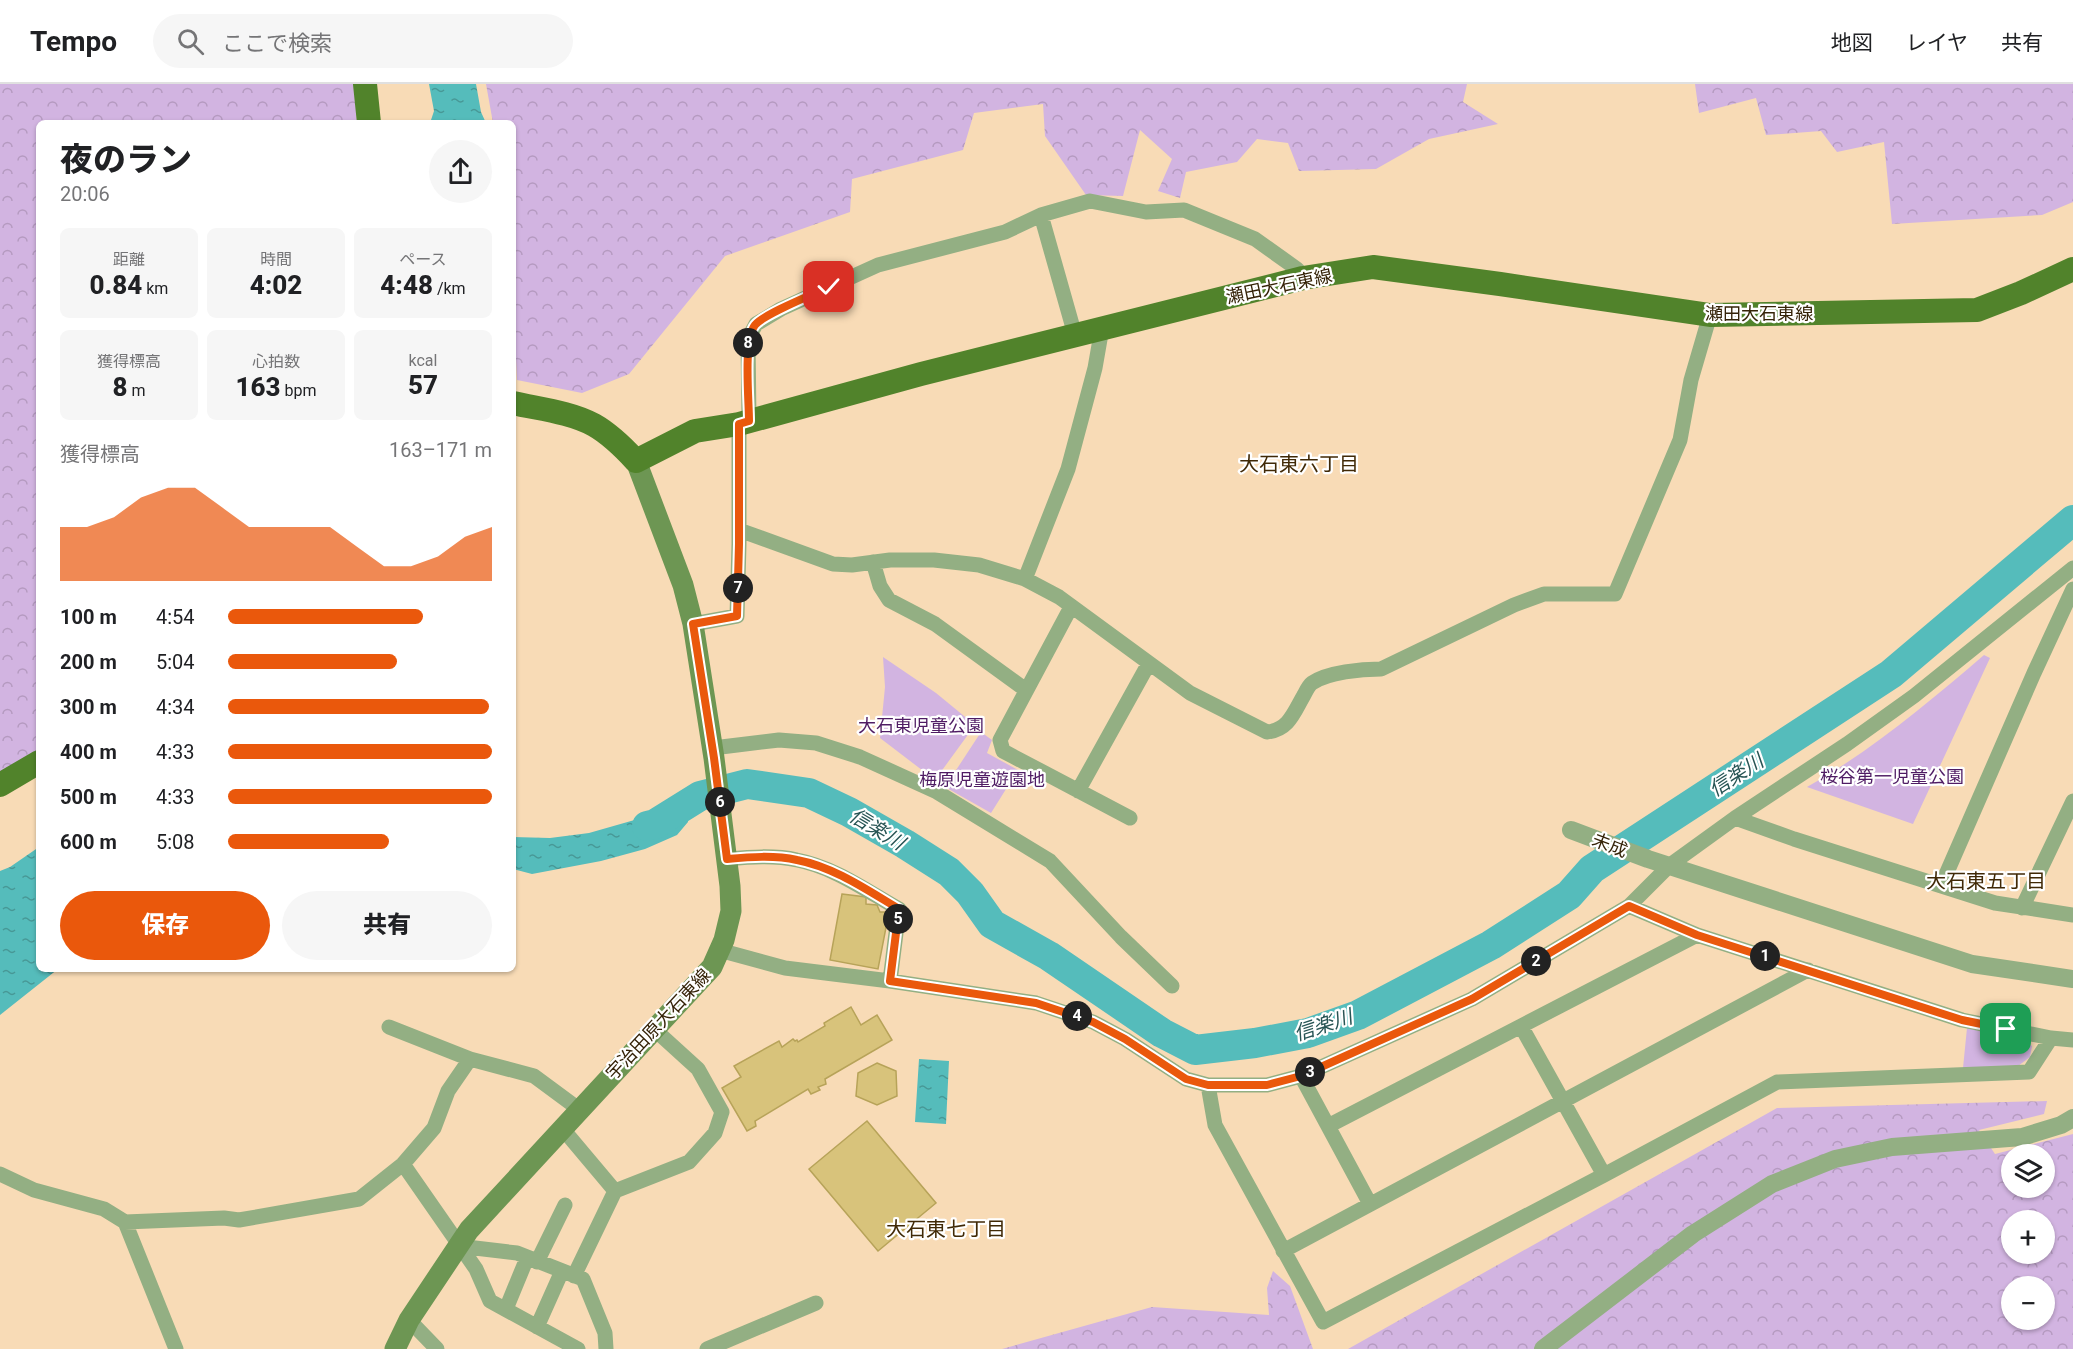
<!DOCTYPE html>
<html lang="ja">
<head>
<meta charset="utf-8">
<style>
  :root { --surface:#fff; --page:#f6f6f6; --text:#202124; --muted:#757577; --line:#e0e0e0; --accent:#ea580c }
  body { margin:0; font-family:Roboto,"Noto Sans JP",sans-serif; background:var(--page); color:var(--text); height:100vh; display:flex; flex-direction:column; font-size:22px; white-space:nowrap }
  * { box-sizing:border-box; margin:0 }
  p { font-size:20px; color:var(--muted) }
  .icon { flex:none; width:33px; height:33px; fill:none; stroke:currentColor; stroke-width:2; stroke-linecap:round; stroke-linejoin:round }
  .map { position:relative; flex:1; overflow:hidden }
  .side { position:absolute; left:36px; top:36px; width:480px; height:852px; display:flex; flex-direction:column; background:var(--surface); border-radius:9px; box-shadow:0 2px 4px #0004 }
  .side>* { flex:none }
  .buttons { position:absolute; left:2001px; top:1060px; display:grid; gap:12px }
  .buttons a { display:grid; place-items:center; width:54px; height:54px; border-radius:50%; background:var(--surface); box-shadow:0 2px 4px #0004; font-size:30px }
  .pin { position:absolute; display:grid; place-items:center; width:51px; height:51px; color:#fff; margin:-26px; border-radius:12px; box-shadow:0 3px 9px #0006 }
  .km { position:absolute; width:30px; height:30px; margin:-15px; border-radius:50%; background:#222; color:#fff; font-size:16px; line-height:30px; text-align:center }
  .round { display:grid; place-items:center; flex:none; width:63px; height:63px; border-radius:32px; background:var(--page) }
  .head { display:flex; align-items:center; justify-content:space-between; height:102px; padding:0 24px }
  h1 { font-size:33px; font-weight:800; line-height:45px }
  .metrics { display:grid; grid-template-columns:repeat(3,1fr); gap:9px; height:102px; padding:6px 24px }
  .metrics div { display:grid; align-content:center; border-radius:9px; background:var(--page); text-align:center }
  .metrics b { font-size:26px; font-weight:800 }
  .metrics small { font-size:16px; font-weight:400 }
  .metrics p { font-size:16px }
  .chart { height:168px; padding:12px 24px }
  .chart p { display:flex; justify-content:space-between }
  .chart svg { width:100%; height:108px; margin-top:6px; fill:var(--accent); opacity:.7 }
  .button { display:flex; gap:12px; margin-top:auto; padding:12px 24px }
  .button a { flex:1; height:69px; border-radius:36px; background:var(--accent); color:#fff; font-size:24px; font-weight:800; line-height:69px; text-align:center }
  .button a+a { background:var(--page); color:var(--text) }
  ul { padding:0 24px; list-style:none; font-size:20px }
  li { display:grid; grid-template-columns:96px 72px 1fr; align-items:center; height:45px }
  li i { height:15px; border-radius:8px; background:var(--accent) }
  header { display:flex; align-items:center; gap:36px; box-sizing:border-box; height:84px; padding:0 30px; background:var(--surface); border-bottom:2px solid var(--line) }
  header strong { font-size:28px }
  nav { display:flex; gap:33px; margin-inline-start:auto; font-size:21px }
  .search { width:420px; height:54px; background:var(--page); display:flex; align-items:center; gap:15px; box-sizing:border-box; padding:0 21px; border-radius:33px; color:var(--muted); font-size:22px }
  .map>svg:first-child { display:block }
</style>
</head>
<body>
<header>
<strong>Tempo</strong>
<div class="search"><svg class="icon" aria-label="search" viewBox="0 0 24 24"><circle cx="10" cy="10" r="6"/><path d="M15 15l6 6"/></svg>ここで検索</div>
<nav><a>地図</a><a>レイヤ</a><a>共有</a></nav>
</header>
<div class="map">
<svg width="2073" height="1265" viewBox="0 0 2073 1265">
  <defs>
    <pattern id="forest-crowns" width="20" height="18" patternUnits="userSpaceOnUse" patternTransform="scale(1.5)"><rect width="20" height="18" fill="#d2b4e1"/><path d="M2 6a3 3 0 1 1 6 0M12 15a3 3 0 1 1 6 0" fill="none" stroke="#b59ac0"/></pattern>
    <pattern id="water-ripples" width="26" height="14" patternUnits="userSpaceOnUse" patternTransform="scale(1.5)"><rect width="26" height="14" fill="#55bcbb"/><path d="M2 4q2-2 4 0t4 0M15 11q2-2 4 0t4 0" fill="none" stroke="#479896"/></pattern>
  </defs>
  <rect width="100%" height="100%" fill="#f8dbb6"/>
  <path fill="url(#forest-crowns)" fill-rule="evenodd" d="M0,0H355L357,39H39V666L0,692Z
    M486,0H1467L1463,18L1498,40L1429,55L1376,85L1299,87L1288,59L1257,55L1237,78L1186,88L1180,114L1158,107L1172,75L1140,46L1123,112L1086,111L1045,52L1043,20L974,29L963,66L852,95L850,128L725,172L629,290L582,309L517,296L513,210V39H493Z
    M1695,0H2073V118L2042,131L1892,140L1884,58L1837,68L1821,47L1766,51L1756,14L1699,29Z
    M2047,1017L2044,1030L1979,1046L1995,1070L2073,1050V1265H1348L1777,1024ZM2012,1071H2044V1104H2012ZM2012,1137H2044V1170H2012ZM2012,1203H2044V1236H2012Z
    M1273,1187L1290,1202L1313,1265H1002L1152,1223L1269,1231L1267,1204Z"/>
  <path fill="#d2b4e1" d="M1984,571L1990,574L1913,740L1807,703C1871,667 1928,619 1984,571Z
    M883,573L936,609L975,641L935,696L880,654L885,603Z
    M981,648L992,656L987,669L1018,686L991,729L945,703Z
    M1967,944L2023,956L2032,962L2030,973L2018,982L1963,984Z"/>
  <path fill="url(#water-ripples)" d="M429,0H476L481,28L486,39H430L434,27Z
    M687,721L688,738L677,751L645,765L601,777L532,790L513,785V753L550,754L589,749Z
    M39,763V885H58L0,931V787L10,783Z
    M919,975L949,977L946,1040L915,1038Z"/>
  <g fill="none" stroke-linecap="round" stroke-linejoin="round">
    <path stroke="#55bcbb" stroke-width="30" d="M647,742L655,740L700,712L747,700L809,709L849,728L905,760L949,788L970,809L992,840L1049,872L1162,949L1195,966L1255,959L1308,949L1358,931L1491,861L1569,811L1592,785L1891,590L2073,436"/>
  </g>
  <path fill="#d8c37b" stroke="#b7a359" stroke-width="1.5" d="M842,810L866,813V820L877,821L880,828H889L878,885L830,876Z
    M851,923L861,941L877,931L892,956L825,995L826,1000L818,1003L820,1006L811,1010L808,1005L755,1037L756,1042L747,1047L722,1004L741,993L734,982L779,957L782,963L793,955L795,957L797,956L798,958L825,942L824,939Z
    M877,979L896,987L897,1012L877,1021L856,1012L858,989Z
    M867,1037L936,1119L878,1167L809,1085Z"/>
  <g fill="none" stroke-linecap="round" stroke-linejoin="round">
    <path stroke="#93af83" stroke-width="15" d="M1041,131L1075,251
      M749,337L748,255L756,240L781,225L878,181L1005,148L1041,131L1090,117L1146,128L1184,126L1255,155L1297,185L1303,194
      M739,446L833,480L852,481L890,476H934L979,481L1025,495L1059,513L1190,609L1267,648C1289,646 1294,628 1304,611C1306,607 1309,601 1312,599C1328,588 1362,585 1381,585L1514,521L1544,510H1615L1680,356L1691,296L1710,231
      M873,478L880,502L889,516L935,540L1026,606
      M1025,495L1068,385L1095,284L1102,244
      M1071,523L1000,656L1003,667L1130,734
      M693,540L737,532L739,460V340
      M713,664L779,656L816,659L860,673L937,708L1050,777L1121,853L1172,902
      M1078,707L1149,579
      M1735,734L1794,755L1995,819L2073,831
      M727,775C750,773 774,771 797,776C834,783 867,807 899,825L890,897
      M1941,802L2034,589L2073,505
      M1629,822L1697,851L1962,936L2051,954L2073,956
      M2022,824L2073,717
      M719,866L785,884L890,897L1036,919L1093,938L1125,955L1186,995L1208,1001H1267L1301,992L1472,915L1629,822L1670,781L1735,734L1847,660L1914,612L2073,484
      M1521,942L1604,1091
      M389,943L470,975L534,992L580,1026
      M1301,992L1370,1120
      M1208,1001L1215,1041L1323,1238L1604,1091L1777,998L2029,988L2051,954
      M1328,1042L1697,851
      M562,1044L615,1107L574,1192
      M403,1080L476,1185L490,1217L578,1265
      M0,1090L34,1106L104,1125L125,1138L176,1265
      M615,1107L689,1078L715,1049L722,1028L698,985L654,945
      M125,1138L224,1134L239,1136L359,1115L403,1080L434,1044L448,1007L470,975
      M458,1162L517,1169L583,1195L605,1249L606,1265
      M1283,1167L1808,886
      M537,1178L565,1121
      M506,1225L527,1174
      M409,1236L437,1265
      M537,1243L562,1187
      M707,1265L816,1219"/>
    <path stroke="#93af83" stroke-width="18" d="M1571,746L1648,775L1972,880L2073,895
      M1543,1265L1693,1150L1772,1100L1835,1075L1892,1063L2022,1053L2061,1041L2073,1034"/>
    <path stroke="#6d9653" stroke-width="21" d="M395,1265L409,1236L469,1146L712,883L724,856L731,827L730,802L714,674L693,540L683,501L636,377"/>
    <path stroke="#51832b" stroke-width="24" d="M365,0L369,39
      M513,319C539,325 570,328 594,341C610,350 624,364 636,377L695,347L739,340L921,290L1303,194L1373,183L1500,200L1710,231L1977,226L2021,209L2073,185
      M0,701L39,678"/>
  </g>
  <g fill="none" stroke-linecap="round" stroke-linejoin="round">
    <defs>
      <path id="route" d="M829,203C814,210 764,230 755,241C743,256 749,316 749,337L739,340V460L737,532L693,540L714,674L727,775C750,773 774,771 797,776C834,783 867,806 899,825L890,897L1036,919L1093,938L1125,955L1186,995L1208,1001H1267L1301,992L1472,915L1629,822L1697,851L1962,936L2006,945"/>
    </defs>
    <use href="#route" stroke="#fff" stroke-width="12"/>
    <use href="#route" stroke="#ea580c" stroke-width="8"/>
  </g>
  <g text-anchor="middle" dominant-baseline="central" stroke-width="4.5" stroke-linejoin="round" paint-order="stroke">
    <g font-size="18" fill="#352308" stroke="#fff">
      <text transform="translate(1279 202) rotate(-12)">瀬田大石東線</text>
      <text x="1759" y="229">瀬田大石東線</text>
      <text transform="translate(1610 761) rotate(21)">未成</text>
      <text transform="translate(658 940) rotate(-47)">宇治田原大石東線</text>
    </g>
    <g font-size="18" fill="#4f1c64" stroke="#fff">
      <text x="921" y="641">大石東児童公園</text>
      <text x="1892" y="692">桜谷第一児童公園</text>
      <text x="982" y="695">梅原児童遊園地</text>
    </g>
    <g font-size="20" fill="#402906" stroke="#fff">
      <text x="1299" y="380">大石東六丁目</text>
      <text x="1986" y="797">大石東五丁目</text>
      <text x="946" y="1145">大石東七丁目</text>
    </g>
    <g font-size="20" font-style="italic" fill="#275454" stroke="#fff">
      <text transform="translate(1736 691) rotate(-33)">信楽川</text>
      <text transform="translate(877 745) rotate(31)">信楽川</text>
      <text transform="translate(1323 941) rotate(-18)">信楽川</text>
    </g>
  </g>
</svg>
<div class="buttons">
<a><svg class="icon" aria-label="layers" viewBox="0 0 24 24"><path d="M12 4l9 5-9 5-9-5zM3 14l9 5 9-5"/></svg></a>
<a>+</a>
<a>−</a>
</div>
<div class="pin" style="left:2006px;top:945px;background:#1e9e55"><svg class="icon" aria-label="arrive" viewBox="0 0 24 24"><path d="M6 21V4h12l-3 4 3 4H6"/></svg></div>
<div class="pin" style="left:829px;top:203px;background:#d93025"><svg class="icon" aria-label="check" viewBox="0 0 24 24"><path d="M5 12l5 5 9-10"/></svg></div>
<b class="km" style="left:1765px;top:872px">1</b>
<b class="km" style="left:1536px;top:877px">2</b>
<b class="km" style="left:1310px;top:988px">3</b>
<b class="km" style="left:1077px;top:932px">4</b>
<b class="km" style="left:898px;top:835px">5</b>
<b class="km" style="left:720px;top:718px">6</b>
<b class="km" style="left:738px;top:504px">7</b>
<b class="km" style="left:748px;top:259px">8</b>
<section class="side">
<div class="head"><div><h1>夜のラン</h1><p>20:06</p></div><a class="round"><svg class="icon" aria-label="share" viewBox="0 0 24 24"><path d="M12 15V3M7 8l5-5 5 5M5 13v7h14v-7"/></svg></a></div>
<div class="metrics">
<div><p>距離</p><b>0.84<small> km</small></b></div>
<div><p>時間</p><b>4:02</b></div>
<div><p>ペース</p><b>4:48<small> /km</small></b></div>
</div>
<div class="metrics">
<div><p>獲得標高</p><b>8<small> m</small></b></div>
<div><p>心拍数</p><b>163<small> bpm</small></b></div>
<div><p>kcal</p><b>57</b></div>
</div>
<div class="chart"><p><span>獲得標高</span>163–171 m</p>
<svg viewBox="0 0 160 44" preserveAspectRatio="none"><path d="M0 44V22L10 22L20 18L30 10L40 6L50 6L60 14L70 22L80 22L90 22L100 22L110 30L120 38L130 38L140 34L150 26L160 22V44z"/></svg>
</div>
<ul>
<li><b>100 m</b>4:54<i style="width:74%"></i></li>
<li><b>200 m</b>5:04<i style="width:64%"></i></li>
<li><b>300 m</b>4:34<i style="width:99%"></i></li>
<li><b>400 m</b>4:33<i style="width:100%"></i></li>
<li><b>500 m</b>4:33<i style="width:100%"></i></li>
<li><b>600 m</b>5:08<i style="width:61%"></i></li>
</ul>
<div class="button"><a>保存</a><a>共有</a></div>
</section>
</div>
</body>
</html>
